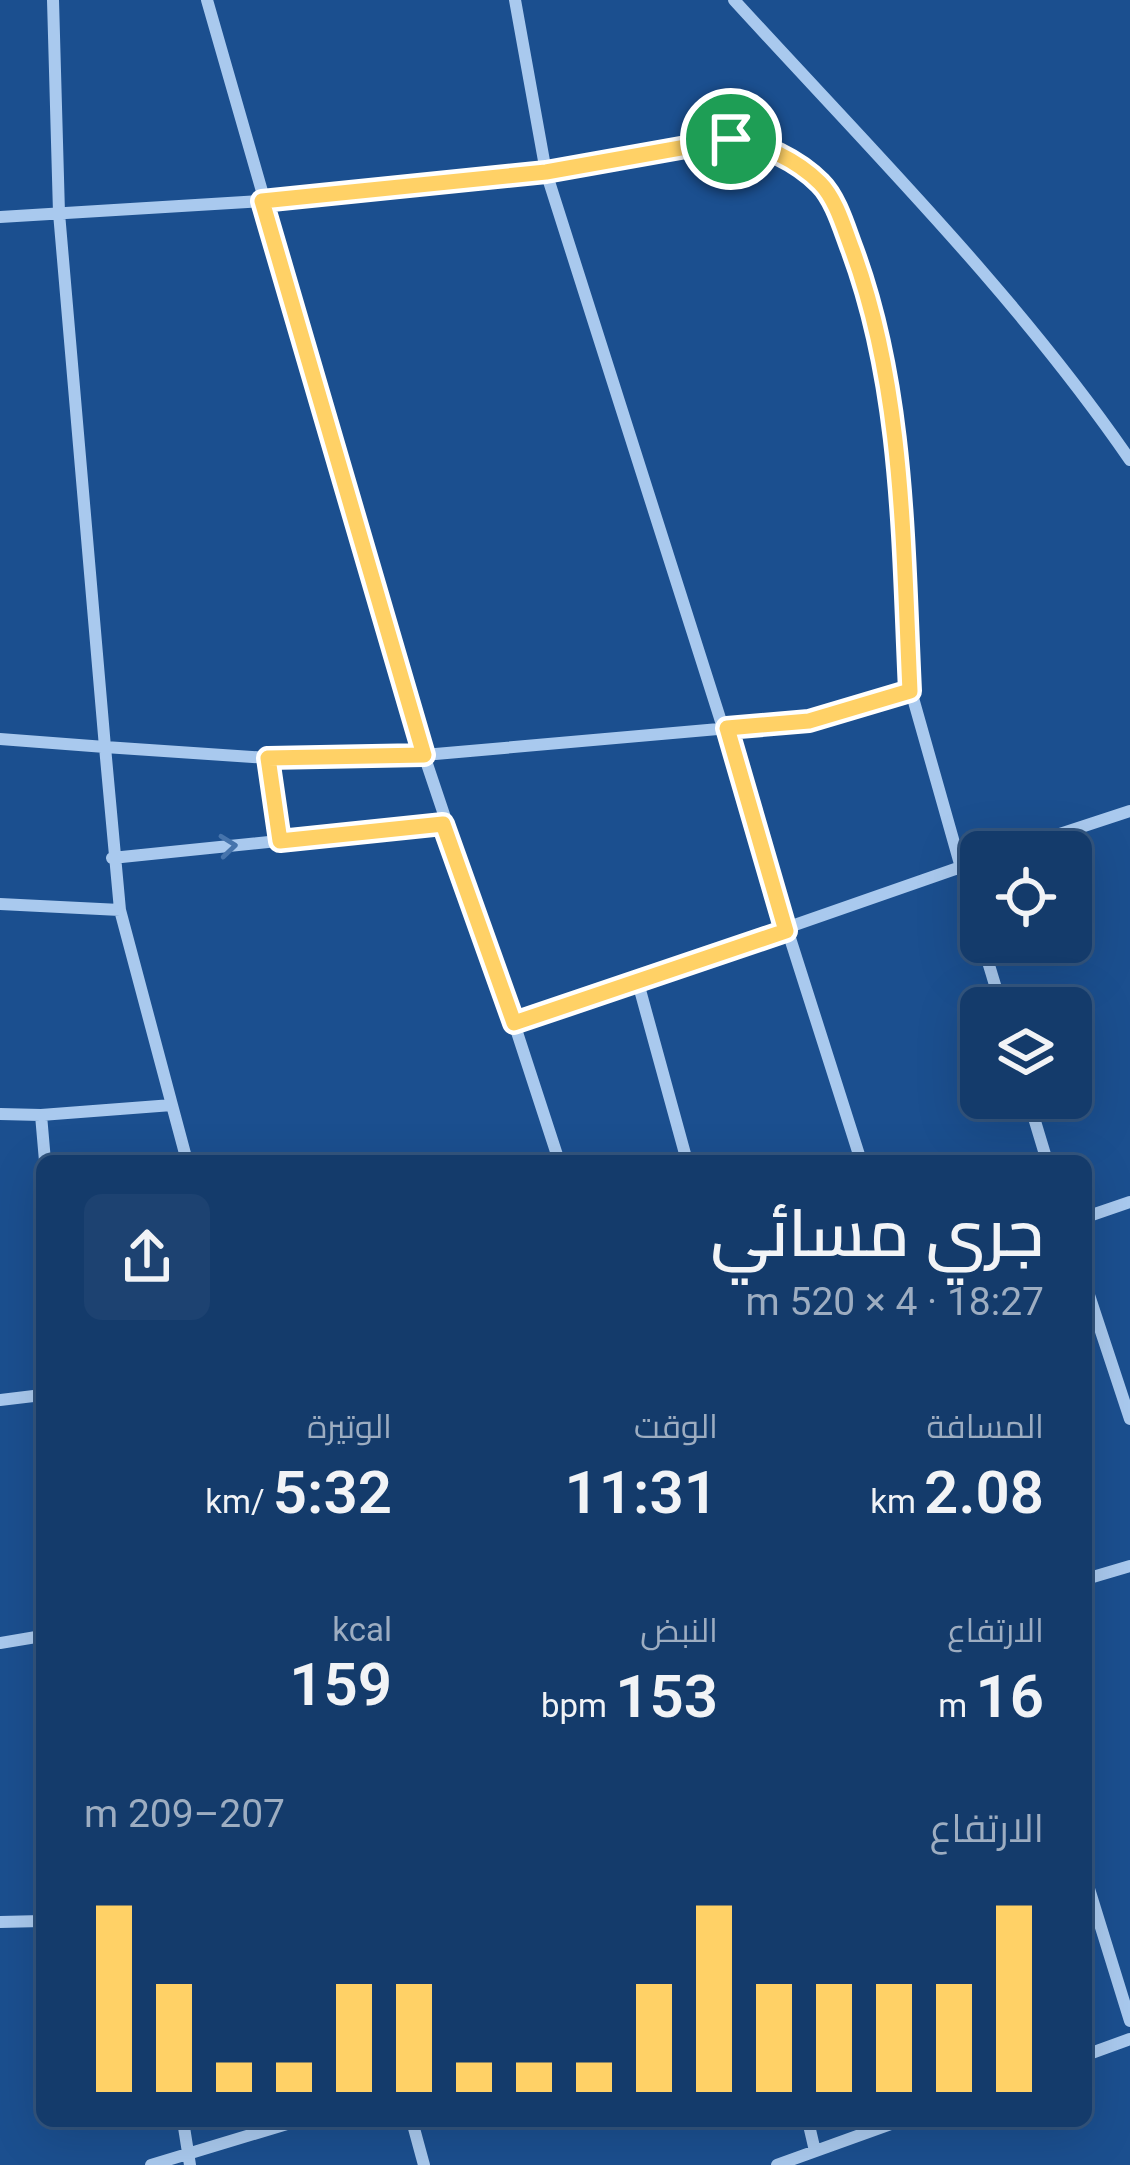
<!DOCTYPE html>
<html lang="ar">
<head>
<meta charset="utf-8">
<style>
  :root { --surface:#143b6b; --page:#1d4271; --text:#f1f3f6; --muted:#9dadc1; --line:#33557e; --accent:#ffd166 }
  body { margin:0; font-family:Roboto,Cairo,sans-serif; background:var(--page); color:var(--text); direction:rtl; height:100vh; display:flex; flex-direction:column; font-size:45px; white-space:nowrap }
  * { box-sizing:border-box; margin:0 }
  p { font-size:39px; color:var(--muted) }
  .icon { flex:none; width:66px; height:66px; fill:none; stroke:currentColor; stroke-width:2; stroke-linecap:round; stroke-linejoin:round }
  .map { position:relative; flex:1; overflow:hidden; direction:ltr }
  .drawer { position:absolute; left:36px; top:1155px; width:1056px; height:972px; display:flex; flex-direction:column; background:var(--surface); border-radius:18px; box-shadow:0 12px 48px #0002,0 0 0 3px var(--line); direction:rtl }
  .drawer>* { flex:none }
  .tools { position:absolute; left:960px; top:831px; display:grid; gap:24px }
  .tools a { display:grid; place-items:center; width:132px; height:132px; border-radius:18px; background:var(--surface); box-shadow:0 12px 48px #0002,0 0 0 3px var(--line); font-size:60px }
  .pin { position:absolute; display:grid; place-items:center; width:102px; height:102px; color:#fff; margin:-51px; border:6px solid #fff; border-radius:50%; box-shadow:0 3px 12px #0007 }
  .round { display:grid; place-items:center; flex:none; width:126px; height:126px; border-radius:18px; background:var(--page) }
  .summary { display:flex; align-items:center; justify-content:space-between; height:204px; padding:0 48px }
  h1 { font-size:66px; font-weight:600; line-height:90px }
  .figures { display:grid; grid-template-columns:repeat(3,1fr); gap:18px; height:204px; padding:12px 48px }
  .figures div { display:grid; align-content:center }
  .figures b { font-size:60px; font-weight:600 }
  .figures small { font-size:33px; font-weight:400 }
  .figures p { font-size:33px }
  .chart { height:336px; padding:24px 48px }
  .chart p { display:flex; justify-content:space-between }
  .chart svg { width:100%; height:216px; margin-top:12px; stroke:var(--accent); stroke-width:6 }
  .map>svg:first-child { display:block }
</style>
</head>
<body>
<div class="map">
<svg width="1130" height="2165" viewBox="0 0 1130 2165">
  <rect width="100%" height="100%" fill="#1b4f8f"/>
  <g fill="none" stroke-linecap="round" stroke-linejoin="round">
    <path stroke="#a9c9ee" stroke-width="12" d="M53,0L59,213L105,747L268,758L424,755L207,0
      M515,0L546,172L861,1161
      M734,0C870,149 1015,293 1130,460
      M0,217L262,201L546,172L731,139L773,151L823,185L861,272L888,391L901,491L911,691
      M0,739L105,747L120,910L172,1105L41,1115L45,1161
      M268,758L280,841
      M1005,852L1130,811
      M112,858L443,824
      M0,904L120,910
      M982,942L1002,1008
      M637,979L687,1161
      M514,1023L424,755L809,721L911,691L981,938
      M1028,1098L1047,1161
      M172,1105L187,1161
      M0,1114L41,1115
      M559,1161L514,1023L981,860
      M1086,1217L1130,1202
      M1086,1286L1130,1419
      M0,1400L42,1395
      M1086,1579L1130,1566
      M0,1643L42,1636
      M1086,1879L1130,2021
      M0,1922L42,1921
      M1086,2055L1130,2039
      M183,2121L190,2165
      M412,2121L424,2165
      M808,2121L815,2151
      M151,2165L297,2121
      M777,2165L899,2121"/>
  </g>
  <defs><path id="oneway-chevron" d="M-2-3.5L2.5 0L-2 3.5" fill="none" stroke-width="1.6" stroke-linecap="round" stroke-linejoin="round" transform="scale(3)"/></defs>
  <use stroke="#4674ac" href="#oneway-chevron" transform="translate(228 846) rotate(-6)"/>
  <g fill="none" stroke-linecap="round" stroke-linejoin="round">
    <defs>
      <path id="route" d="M731,139C763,144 797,160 820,183C836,199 844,228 852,249C904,389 903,544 910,691L809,721L727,728L786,931L514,1023L443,824L280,841L268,758L424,755L262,201L546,172Z"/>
    </defs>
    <use href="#route" stroke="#fff" stroke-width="24"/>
    <use href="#route" stroke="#ffd166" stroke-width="15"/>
  </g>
</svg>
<div class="tools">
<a><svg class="icon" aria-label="locate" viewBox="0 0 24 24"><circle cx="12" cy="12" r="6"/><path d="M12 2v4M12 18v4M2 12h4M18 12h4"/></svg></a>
<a><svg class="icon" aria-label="layers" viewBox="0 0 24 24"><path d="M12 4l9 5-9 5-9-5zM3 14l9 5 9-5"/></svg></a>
</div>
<div class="pin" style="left:731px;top:139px;background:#1e9e55"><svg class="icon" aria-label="arrive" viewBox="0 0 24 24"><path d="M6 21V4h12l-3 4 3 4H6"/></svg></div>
<section class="drawer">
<div class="summary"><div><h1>جري مسائي</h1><p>18:27 · 4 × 520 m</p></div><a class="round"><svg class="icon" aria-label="share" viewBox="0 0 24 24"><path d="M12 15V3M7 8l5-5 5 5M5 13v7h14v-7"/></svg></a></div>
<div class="figures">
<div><p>المسافة</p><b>2.08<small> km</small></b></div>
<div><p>الوقت</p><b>11:31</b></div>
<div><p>الوتيرة</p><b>5:32<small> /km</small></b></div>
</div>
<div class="figures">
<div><p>الارتفاع</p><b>16<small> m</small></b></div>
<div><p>النبض</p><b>153<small> bpm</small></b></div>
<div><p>kcal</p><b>159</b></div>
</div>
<div class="chart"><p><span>الارتفاع</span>207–209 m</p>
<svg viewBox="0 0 160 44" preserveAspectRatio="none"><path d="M5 44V6M15 44V22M25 44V38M35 44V38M45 44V22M55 44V22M65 44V38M75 44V38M85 44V38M95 44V22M105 44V6M115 44V22M125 44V22M135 44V22M145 44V22M155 44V6"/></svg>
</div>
</section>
</div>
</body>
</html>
